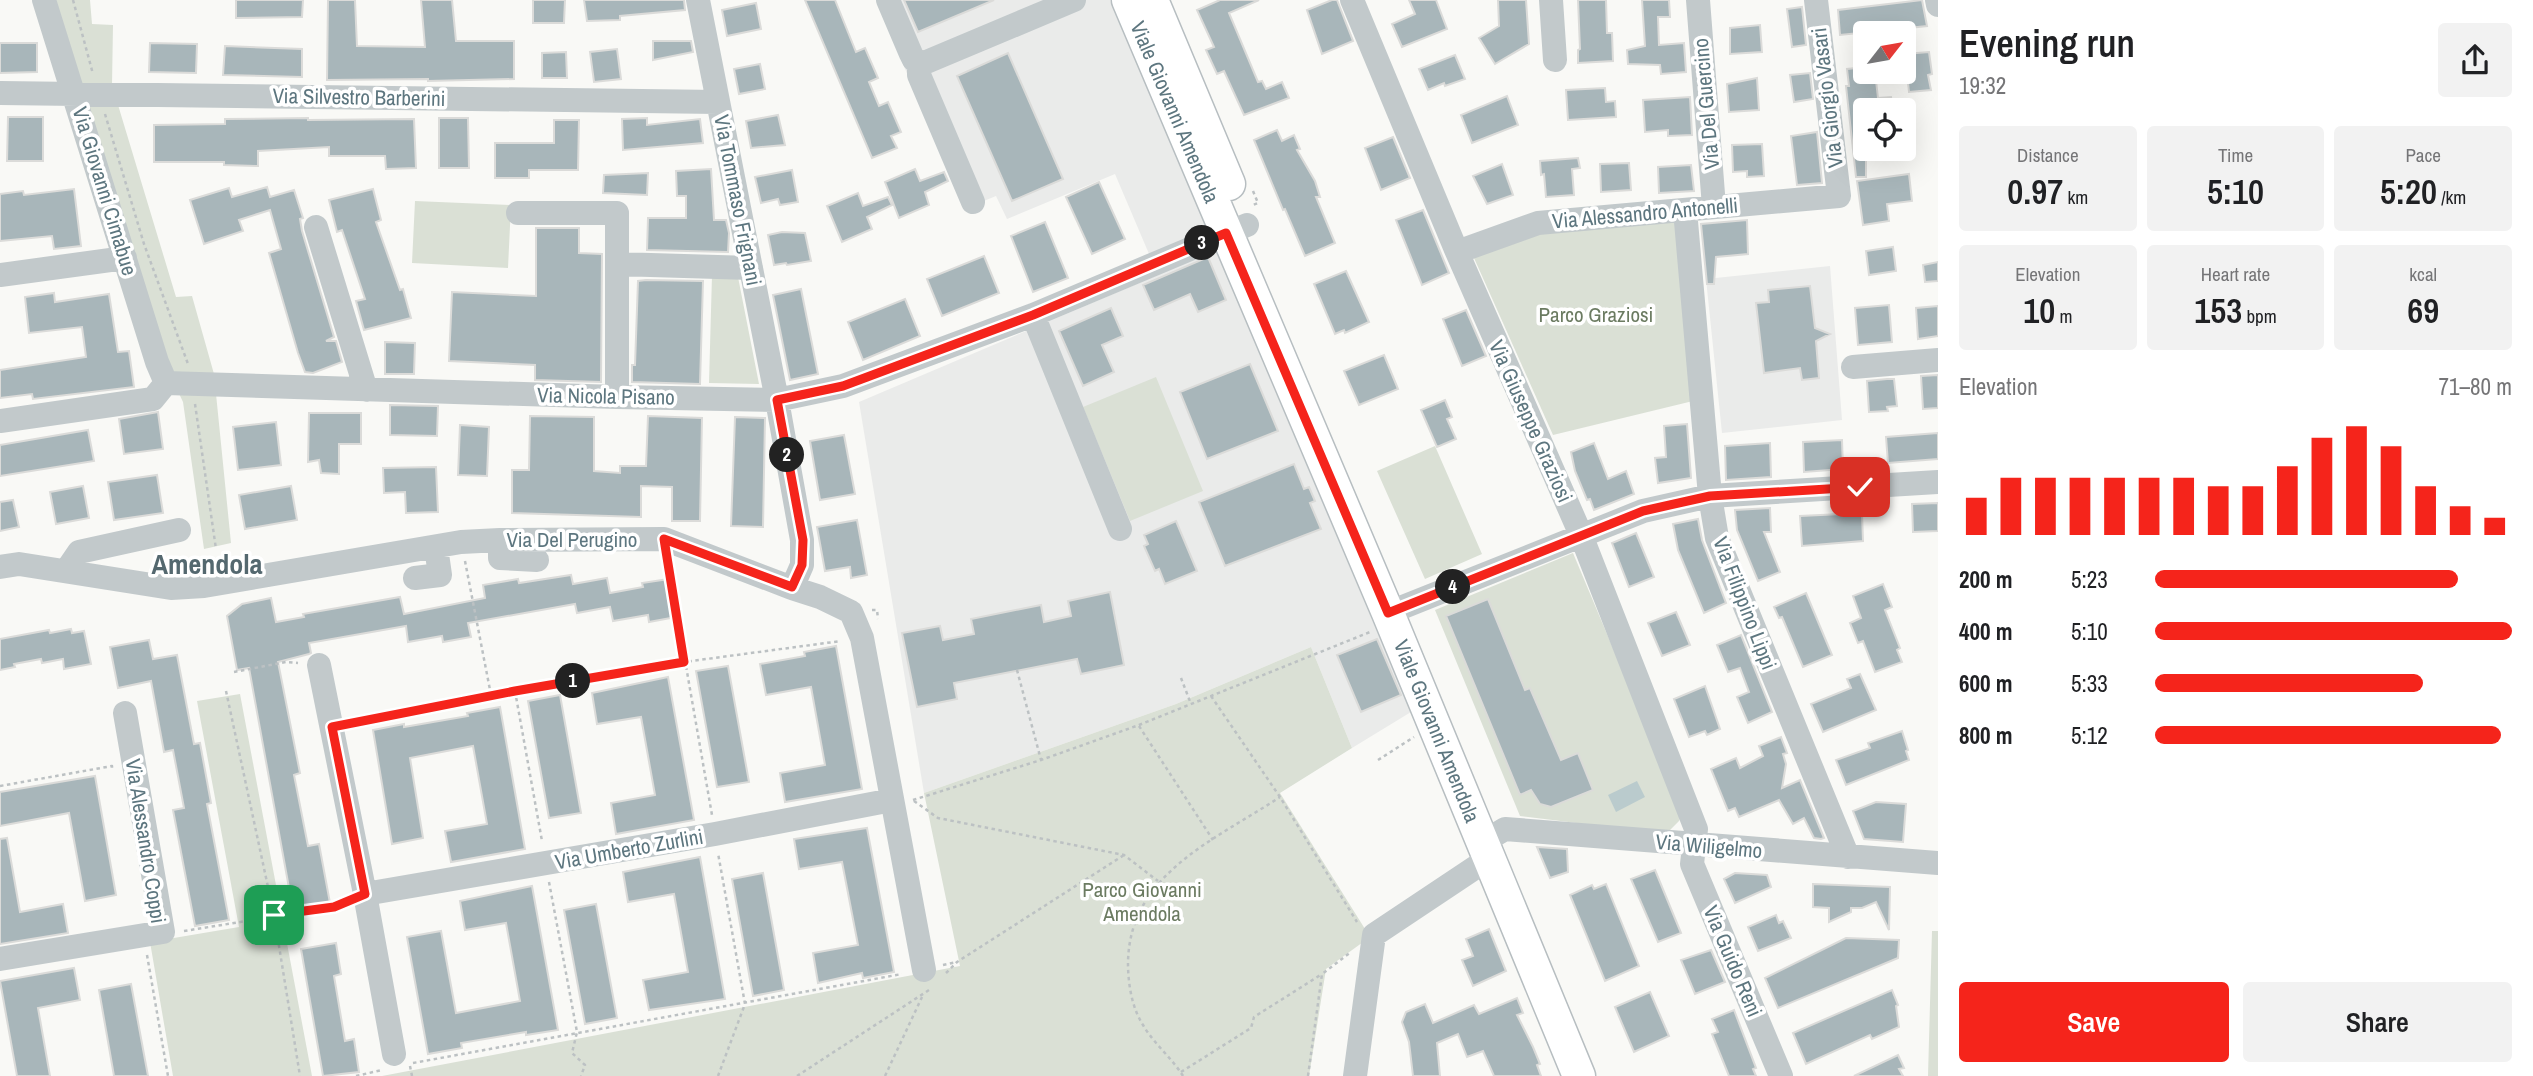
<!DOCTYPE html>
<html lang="en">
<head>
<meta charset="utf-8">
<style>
  :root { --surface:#fff; --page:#f2f2f2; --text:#202124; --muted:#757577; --accent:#f5241b }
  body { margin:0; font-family:"Archivo Narrow",sans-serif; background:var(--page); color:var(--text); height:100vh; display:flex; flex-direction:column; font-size:26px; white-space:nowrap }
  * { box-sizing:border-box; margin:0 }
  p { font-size:23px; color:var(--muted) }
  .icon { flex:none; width:38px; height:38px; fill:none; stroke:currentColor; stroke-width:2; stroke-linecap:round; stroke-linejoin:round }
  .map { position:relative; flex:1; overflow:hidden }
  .drawer { display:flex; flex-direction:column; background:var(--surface); width:595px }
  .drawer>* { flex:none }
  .needle { width:46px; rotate:59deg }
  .controls { position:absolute; left:1853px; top:21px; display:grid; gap:14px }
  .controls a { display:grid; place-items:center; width:63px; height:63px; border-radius:7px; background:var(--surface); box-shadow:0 7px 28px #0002; font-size:35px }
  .pin { position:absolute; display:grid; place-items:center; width:60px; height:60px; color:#fff; margin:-30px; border-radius:14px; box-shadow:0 4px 10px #0006 }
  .km { position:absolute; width:35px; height:35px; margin:-18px; border-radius:50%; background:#222; color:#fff; font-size:19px; line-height:35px; text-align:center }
  .round { display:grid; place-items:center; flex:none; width:74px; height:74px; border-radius:7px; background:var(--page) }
  .head { display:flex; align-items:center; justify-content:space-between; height:119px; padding:0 21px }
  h1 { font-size:38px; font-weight:600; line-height:52px }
  .metrics { display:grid; grid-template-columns:repeat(3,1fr); gap:10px; height:119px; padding:7px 21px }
  .metrics div { display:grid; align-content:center; border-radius:7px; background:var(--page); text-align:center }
  .metrics b { font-size:35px; font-weight:600 }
  .metrics small { font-size:19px; font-weight:400 }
  .metrics p { font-size:19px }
  .chart { height:196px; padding:14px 21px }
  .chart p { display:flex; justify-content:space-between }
  .chart svg { width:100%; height:126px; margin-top:7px; stroke:var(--accent); stroke-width:6 }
  .cta { display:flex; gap:14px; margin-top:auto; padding:14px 21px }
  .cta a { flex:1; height:80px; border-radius:7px; background:var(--accent); color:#fff; font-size:28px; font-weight:600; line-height:80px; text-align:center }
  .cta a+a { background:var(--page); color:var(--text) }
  ul { padding:0 21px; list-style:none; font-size:23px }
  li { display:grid; grid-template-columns:112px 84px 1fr; align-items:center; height:52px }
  li i { height:18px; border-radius:9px; background:var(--accent) }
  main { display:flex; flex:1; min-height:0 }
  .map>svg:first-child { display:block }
</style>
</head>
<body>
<main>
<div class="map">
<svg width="1938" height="1076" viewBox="0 0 1938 1076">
  <rect width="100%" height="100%" fill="#f9f9f6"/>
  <path fill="#eaebea" d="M876,0H1110L1411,712L1352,748L1311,647L1176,704L924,793L859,402L1158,275L1115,174L1007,219L996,196L964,209Z
    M1830,266L1842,420L1722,433L1706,279Z"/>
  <path fill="#dae0d5" d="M56,0H90L92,24L113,25L112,85L176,297L192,296L214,374L231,543L204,549L183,402L167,368Z
    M415,201L511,205L508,268L412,263Z
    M1675,222L1693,401L1553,435L1474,258L1537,231Z
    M712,275L738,277L759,384L709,383Z
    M1156,377L1203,491L1130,521L1083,407Z
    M1435,446L1482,554L1425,579L1377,471Z
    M1573,553L1682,813L1679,821L1666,834L1520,816L1435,610Z
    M1311,647L1352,748L1280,793L1370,937L1326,969L1309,1076H382L960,966L924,793L1176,704Z
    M240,694L312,1076H173L150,942L239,927L197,701Z
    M1932,931H1938V1076H1928Z"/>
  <path fill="#bacbcd" d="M1637,781L1645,797L1616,812L1608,795Z"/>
  <path fill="#a8b6ba" stroke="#dbdbd9" stroke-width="2" d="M236,0H303L302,17L236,18Z
    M328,0H355L357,46L425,47L421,0H452L456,41H514V79L428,81V79L327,80Z
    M533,0H565L564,23H533Z
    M584,0H684L685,10L620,16V20L587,21Z
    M805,0H835L856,52L865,48L878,78L869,82L879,106L888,102L901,132L891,136L897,148L872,158Z
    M904,0H994L918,32Z
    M1220,0H1259L1229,13L1258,82L1262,81L1266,89L1282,82L1289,98L1244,115L1224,71L1217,74L1206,50L1214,47L1197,10Z
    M1332,0H1337L1353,41L1322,54L1307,10Z
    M1409,0H1436L1447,29L1402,47L1392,24L1415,14Z
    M1498,0H1526L1529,44L1495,64L1479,38L1499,26Z
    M1578,0H1606L1607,33H1612L1613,61L1578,63V50L1580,49Z
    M1642,0H1669L1670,17H1658L1659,45L1684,43L1686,72L1661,74L1660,65L1628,64L1627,50L1645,46Z
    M1922,0L1927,26L1840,35L1838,10Z
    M756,3L761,29L727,36L722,10Z
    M1802,7L1806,45L1792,47L1787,9Z
    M1760,25L1762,52L1730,54V28Z
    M653,41H691L693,52L653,60Z
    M0,43H37V72L0,73Z
    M150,43L197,44L196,73L149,72Z
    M225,46L302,49V77L223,75Z
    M617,49L621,79L594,82L590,52Z
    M566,52L567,78H542V53Z
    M1929,52L1932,74L1928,75L1931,90L1909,92L1905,54Z
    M1008,53L1063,179L1012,201L957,76Z
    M1455,55L1465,79L1445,86L1444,83L1428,90L1419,69Z
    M760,64L765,89L739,94L734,69Z
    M1866,67V72H1875L1878,98L1891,97L1893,110H1866V177H1856L1846,86H1849L1847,69Z
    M1810,73L1813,99L1794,102L1790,75Z
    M1757,78L1759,110L1729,112L1727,84Z
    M1605,88L1606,102L1615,101L1616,117L1568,120L1566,90Z
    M1507,96L1518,125L1472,143L1461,115Z
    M1690,97L1692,135L1668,136V130L1645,132L1643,100Z
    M778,115L785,145L751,148L746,121Z
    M8,117H43V161H7Z
    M308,118V120L414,119L416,168L386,169L385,156H329V147L258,151V166L224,165V162H154V125L225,124V119Z
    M439,118H468L469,168H439Z
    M647,118V125L700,119L703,143L623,150L622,119Z
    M554,120H579L578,170H529V178H495V143H554Z
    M1277,130L1282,141L1294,135L1300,149L1297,150L1315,181L1320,197H1316L1335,243L1305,256L1285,209L1283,210L1254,140Z
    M1817,132L1822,183L1797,185L1791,136Z
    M1393,137L1410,178L1381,190L1365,148Z
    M1762,144L1764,176L1747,177V171L1733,172L1732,145Z
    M1578,158L1580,168L1572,169L1574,195L1546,197L1544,174L1541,175L1540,161Z
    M1629,163L1631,190L1601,192L1600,164Z
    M1502,164L1513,195L1487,204L1473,176Z
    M1691,165L1694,191L1659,193L1658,167Z
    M711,169L714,220H726L729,233L728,252L647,250L648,218H686V196H677L676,171Z
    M915,169L920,181L944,172L948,181L925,192L929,205L899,218L885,182Z
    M792,170L798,202L780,205L778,199L761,203L755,177Z
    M648,173L647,195L603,193L604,175Z
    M1909,174L1912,201L1887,204L1889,221L1863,225L1857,181Z
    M1099,182L1125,239L1092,254L1066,197Z
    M267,187L270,197L294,190L303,218L300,219L302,231L334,337L326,341H336L342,362L313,373L305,372L298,353L269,253L281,249L270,210L239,220L243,231L204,244L190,200L229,188L232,197Z
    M74,189L81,246L54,249L52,236L0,241V194L23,191L24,195Z
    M373,189L381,220L376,222L400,290L403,289L411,318L364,330L356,301L365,299L342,230L337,232L329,200Z
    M858,193L863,206L888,197L892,205L867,217L872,229L842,242L827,206Z
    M1423,210L1449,273L1422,285L1396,220Z
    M1747,220L1748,254L1716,257L1714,284H1707L1701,224Z
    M1045,222L1068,278L1033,292L1011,236Z
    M536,228H579V253L602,254L601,382L535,380V365L449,361L452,292L536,296Z
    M782,232L805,233L811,261L787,265L786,263L774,265L768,235Z
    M1893,247L1896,271L1869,275L1866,251Z
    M984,256L999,293L942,316L927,279Z
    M1208,257L1226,300L1198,312L1190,294L1154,310L1143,285Z
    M1938,262V281L1925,282L1923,265Z
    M1346,271L1369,322L1345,333L1344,330L1335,334L1314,284Z
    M646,280L703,281L700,384L632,382V365H635L638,281Z
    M1810,286L1815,328L1830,334L1816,341L1819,378L1802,380L1800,368L1764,373L1756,303L1769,302L1768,290Z
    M801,289L818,374L790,380L773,295Z
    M54,293L55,302L109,294L118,352L129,351L134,387L33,399L32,394L0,398V370L86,357L82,327L29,333L25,297Z
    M905,299L920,336L863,360L848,322Z
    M1889,305L1892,342L1858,345L1855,308Z
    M1938,306V336L1918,339L1916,308Z
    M1111,308L1123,336L1102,345L1114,372L1083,386L1059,331Z
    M1466,310L1486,356L1462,366L1443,319Z
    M385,342L415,343L414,374H385Z
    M1384,355L1398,389L1359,405L1344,371Z
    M1250,364L1278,431L1207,459L1180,392Z
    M1938,375V408L1923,409L1921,376Z
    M1887,379H1894L1897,406L1887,407L1888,411L1869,412L1867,381Z
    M1445,400L1452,417L1447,419L1456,439L1437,447L1421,410Z
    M390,405L438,406L437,436L390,435Z
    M158,412L163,449L124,454L119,419Z
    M309,413H361V444H339V474L321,473L319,460L308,462Z
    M530,416L594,417V471L620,473V466H646L648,416L702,418L700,521H672V487L641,486V517L512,513V470H529Z
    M735,417L765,418L763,527L731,526Z
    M276,422L281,465L238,470L233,427Z
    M1687,424L1691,478L1658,483L1655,458L1666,457L1664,426Z
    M460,425L489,427L487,476L458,475Z
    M88,430L94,461L0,476V445Z
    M1938,433V459L1888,463L1886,437Z
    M844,435L855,494L820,500L810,441Z
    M1842,440L1843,469L1804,472L1803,442Z
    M1594,443L1608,479L1626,471L1634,494L1594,510L1590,499L1587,500L1575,471L1571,452Z
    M1770,443L1771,477L1726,480L1725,446Z
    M1294,464L1304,489L1309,487L1315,501L1310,503L1321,529L1225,566L1199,502Z
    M436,467L438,512L406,513L405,492L384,493L383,468Z
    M157,475L163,513L114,520L108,482Z
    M83,486L89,518L56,524L50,492Z
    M291,486L297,520L245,529L239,495Z
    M13,500L19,527L0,531V502Z
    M1938,503V531L1913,532L1912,504Z
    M1770,508L1771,532H1764L1780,572L1758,581L1737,530L1735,510Z
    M1862,513L1863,541L1802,546L1800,516Z
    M1698,519L1702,540L1726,603L1704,613L1678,550L1673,524Z
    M857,520L867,575L851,578L850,567L825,571L817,527Z
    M1176,521L1197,571L1165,584L1159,569L1155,571L1144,546L1148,544L1144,535Z
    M1636,533L1654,577L1629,587L1612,543Z
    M571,575L573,584L607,578L610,593L643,587L642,583L669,579L676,617L649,622L648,615L613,621L610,607L577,613L575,604L468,623L471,637L443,642L442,636L408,642L406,626L309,643L311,653L309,654L278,662L300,773L294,775L308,846L319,844L330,903L293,910L249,668L237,670L227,616L242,604L271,598L276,622L304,617L303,614L400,597L404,614L485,598L483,585L518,579L519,583Z
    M1883,584L1892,607L1885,610L1900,648L1897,650L1902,662L1875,672L1863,641L1858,643L1850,623L1861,618L1853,596Z
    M1110,592L1124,665L1081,674L1077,659L954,683L957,699L917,707L902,633L940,626L943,640L974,634L971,619L1041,605L1044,622L1071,616L1068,601Z
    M1806,593L1832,655L1803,667L1782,617L1779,618L1774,607Z
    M1488,599L1525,690L1530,688L1561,760L1578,753L1593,790L1551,807L1540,804L1531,790L1520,795L1446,616Z
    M1676,612L1690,645L1662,656L1648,623Z
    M71,629L72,633L84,631L91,664L64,669L63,659L42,663L41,659L14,664L15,667L0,670V639L49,630L50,633Z
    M1741,635L1772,712L1748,723L1737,697L1749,692L1740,668L1728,672L1717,645Z
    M1377,639L1401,695L1361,712L1337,655Z
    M149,640L153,659L177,655L194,744L200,743L211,803L207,804L229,920L195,926L173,810L184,808L173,750L164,752L151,681L118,688L110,647Z
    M836,646L862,789L785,802L780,773L825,765L811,687L766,695L760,664L805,656L804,652Z
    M728,666L749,782L717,787L696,671Z
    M1860,674L1876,710L1823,732L1811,704L1851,688L1847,679Z
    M668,677L694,820L616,834L611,803L655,795L641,717L597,724L592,693Z
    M1705,686L1720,729L1707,735L1705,731L1689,737L1674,699Z
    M560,695L581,813L549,818L528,701Z
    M500,707L525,849L451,862L445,831L487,824L473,746L410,758L423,838L392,844L373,730L404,724V727L468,716L467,713Z
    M1902,731L1908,750L1906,751L1909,760L1846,785L1836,760L1870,748L1868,743Z
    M1781,737L1787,753L1783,754L1786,764L1782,788L1800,780L1824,838L1821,839L1814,838L1804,818L1793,824L1779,800L1739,817L1735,808L1728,811L1711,769L1736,758L1740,768L1763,756L1759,746Z
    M95,776L116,895L85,901L69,813L0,826V792Z
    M1876,802L1906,804L1903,842L1864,839L1853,811Z
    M867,828L894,972L863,978L862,973L818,983L813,953L858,945L842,862L799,869L794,839Z
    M7,838L20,912L63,904L68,933L0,944V839Z
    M1537,847L1567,849L1568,872L1550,878Z
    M700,857L725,999L649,1010L643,980L688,972L674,894L628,902L623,872Z
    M1655,870L1681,933L1658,942L1631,879Z
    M763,873L784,990L753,996L732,879Z
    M1735,873L1767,875L1771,887L1735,903L1724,879Z
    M1606,884L1639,966L1605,981L1570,895L1592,885L1594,889Z
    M1813,884L1890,887L1889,930L1876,902L1862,908H1851V912L1829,922V908L1813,907Z
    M532,886L558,1030L526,1035V1032L461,1043L462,1048L428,1054L407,937L441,931L456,1013L520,1001L506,923L465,930L460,901Z
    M596,904L617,1018L585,1024L564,910Z
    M1776,915L1779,923L1783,921L1791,938L1758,951L1748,927Z
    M1489,929L1506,971L1473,986L1462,960L1473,956L1466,939Z
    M1846,938L1899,940L1898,958L1778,1008L1765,978Z
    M336,943L341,974L334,976L345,1041L354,1039L359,1072L323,1076L301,949Z
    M1711,950L1725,982L1695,994L1681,960Z
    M74,968L80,1000L38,1008L50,1076H17L0,981Z
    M131,984L148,1076H114L99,990Z
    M1892,990L1898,1005L1896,1006L1899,1027L1872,1039L1870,1035L1806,1064L1793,1033Z
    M1650,992L1669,1036L1634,1052L1615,1007Z
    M1517,998L1523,1013L1517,1015L1533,1047L1540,1064L1537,1065L1541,1076H1494L1483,1051L1467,1057L1458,1034L1437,1043L1440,1076H1413L1409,1042L1402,1022L1406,1012L1425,1004L1433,1023L1474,1005L1479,1014Z
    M1734,1010L1756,1068L1753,1069L1756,1076H1729L1712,1034L1718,1032L1712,1019Z
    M1898,1055L1904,1068L1899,1069L1903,1076H1854Z"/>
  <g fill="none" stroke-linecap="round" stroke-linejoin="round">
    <defs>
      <path id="major" d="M1128,0L1388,613L1579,1076
        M1152,0L1229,184"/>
    </defs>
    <use href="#major" stroke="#b7bec1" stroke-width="35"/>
    <path stroke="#bcc1c3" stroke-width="2.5" stroke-dasharray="3.5 3.5" stroke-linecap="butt" d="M73,0L93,74
      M105,114L144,244L188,364
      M1253,191L1258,203L1253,205
      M195,404L216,549
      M465,561L491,695
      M668,563L712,815
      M872,610H877L878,619
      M1017,670L1041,760
      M234,672L286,662L298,663
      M1181,678L1191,704
      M226,691L274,915L300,1076
      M515,691L542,841
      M1211,696L1280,797L1357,922
      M351,723L515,691L684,662L841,641
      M1139,726L1213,840
      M1378,760L1414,737
      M0,786L112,766V770
      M913,800L1041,760L1139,725L1370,632
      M914,801L938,818L1124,855L1158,881
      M549,882L577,1032L572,1053L585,1065L581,1076
      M184,931L334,907L346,902
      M147,955L168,1076
      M943,965L957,962
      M946,973L957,962L1124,855
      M413,1063L902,974
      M410,1066L412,1076
      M1181,1072L1251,1028L1254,1017L1322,974
      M356,1076L382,1070
      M718,1076L745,1004L718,853
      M797,1076L929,990
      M885,1076L922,997
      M1183,1076C1172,1058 1154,1044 1143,1025C1132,1008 1128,984 1128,963C1129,874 1215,840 1280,797
      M1308,1076L1322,974L1351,952"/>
    <path stroke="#c2c9cb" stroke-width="24" d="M44,0L157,362L166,383
      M888,0L911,54L914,60L924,63L1074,0
      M1352,0L1457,252L1581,535L1696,829L1692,864L1781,1076
      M1551,0L1555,60
      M1698,0L1714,207
      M1937,0L1938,5
      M919,62V75L973,202
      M0,93L718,102
      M1685,210L1710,496L1717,538L1848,857
      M518,213H617V397
      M316,227L366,390
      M1457,252L1538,223L1839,196L1816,0
      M617,264L751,268
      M0,275L125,258
      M1033,315L1120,529
      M1853,367L1938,360
      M166,383L617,397L777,400L843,386L1033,315L1247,225
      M0,421L153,399L166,383
      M500,540V558L537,560
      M0,567L19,564L171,588L204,586L461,542L500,540L664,539L792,588L802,565V540L777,400L698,0
      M66,571L79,552L179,530
      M415,578L440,575L436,547
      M792,588L820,597L851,612L862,638L924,970
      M1388,613L1643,511L1710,496L1938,482
      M319,665L365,894L394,1054
      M1483,842L1505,829L1938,863
      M365,894L715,834L892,800
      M0,959L163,932L125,713
      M1355,1076L1374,935L1479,865L1490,860"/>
    <use href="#major" stroke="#fff" stroke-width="32"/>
  </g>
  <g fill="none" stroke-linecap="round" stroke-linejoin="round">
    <defs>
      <path id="route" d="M274,915L334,907L365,894L332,727L515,691L684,662L664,539L792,587L802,565L803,540L777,400L843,386L1033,315L1226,233L1388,613L1643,511L1710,496L1860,487"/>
    </defs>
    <use href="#route" stroke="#fff" stroke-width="14"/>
    <use href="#route" stroke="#f5241b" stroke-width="9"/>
  </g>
  <g text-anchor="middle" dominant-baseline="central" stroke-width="7" stroke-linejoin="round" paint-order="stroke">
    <g font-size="21" fill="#5d767f" stroke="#fff">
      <text transform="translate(359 97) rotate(1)">Via Silvestro Barberini</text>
      <text transform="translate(1827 98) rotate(-97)">Via Giorgio Vasari</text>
      <text transform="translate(1706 104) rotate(-95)">Via Del Guercino</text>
      <text transform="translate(1175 112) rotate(67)">Viale Giovanni Amendola</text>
      <text transform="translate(105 191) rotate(73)">Via Giovanni Cimabue</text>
      <text transform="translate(738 200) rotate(79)">Via Tommaso Frignani</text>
      <text transform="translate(1645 213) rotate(-5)">Via Alessandro Antonelli</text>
      <text transform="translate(606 396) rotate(1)">Via Nicola Pisano</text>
      <text transform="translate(1531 421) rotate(66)">Via Giuseppe Graziosi</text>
      <text x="572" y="539">Via Del Perugino</text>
      <text transform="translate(1745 603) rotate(69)">Via Filippino Lippi</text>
      <text transform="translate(1437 731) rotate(68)">Viale Giovanni Amendola</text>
      <text transform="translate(146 841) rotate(81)">Via Alessandro Coppi</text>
      <text transform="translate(1709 846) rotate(5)">Via Wiligelmo</text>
      <text transform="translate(629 849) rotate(-10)">Via Umberto Zurlini</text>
      <text transform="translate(1733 961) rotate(67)">Via Guido Reni</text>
    </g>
    <g font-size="21" fill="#6b7b61" stroke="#fff">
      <text x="1596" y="314">Parco Graziosi</text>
      <text x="1142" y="889">Parco Giovanni<tspan x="1142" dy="24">Amendola</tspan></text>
    </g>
    <g font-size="28" font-weight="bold" fill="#54686f" stroke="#fff">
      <text x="207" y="564">Amendola</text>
    </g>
  </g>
</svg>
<div class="controls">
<a><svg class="needle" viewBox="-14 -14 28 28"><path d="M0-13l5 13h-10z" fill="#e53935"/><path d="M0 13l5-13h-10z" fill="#757577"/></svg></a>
<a><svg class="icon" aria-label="locate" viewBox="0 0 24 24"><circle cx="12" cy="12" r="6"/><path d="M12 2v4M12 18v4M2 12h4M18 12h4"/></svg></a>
</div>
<div class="pin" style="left:274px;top:915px;background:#1e9e55"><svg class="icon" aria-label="arrive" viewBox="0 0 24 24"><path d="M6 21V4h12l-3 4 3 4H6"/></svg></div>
<div class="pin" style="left:1860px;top:487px;background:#d93025"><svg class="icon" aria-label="check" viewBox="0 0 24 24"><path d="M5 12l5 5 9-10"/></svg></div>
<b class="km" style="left:573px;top:681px">1</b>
<b class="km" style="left:787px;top:455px">2</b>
<b class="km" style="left:1202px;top:243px">3</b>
<b class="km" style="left:1453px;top:587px">4</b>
</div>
<section class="drawer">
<div class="head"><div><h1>Evening run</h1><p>19:32</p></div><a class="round"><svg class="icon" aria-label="share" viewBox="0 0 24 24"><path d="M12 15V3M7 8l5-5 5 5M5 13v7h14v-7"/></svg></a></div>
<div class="metrics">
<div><p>Distance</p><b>0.97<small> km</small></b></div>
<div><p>Time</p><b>5:10</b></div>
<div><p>Pace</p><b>5:20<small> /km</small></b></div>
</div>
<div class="metrics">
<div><p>Elevation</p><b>10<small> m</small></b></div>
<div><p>Heart rate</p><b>153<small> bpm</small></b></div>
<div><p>kcal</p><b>69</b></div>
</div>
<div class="chart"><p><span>Elevation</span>71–80 m</p>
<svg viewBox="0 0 160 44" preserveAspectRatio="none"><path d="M5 44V31M15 44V24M25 44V24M35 44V24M45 44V24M55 44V24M65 44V24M75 44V27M85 44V27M95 44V20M105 44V10M115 44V6M125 44V13M135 44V27M145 44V34M155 44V38"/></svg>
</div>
<ul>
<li><b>200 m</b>5:23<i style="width:85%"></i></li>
<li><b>400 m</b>5:10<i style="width:100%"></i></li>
<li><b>600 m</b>5:33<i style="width:75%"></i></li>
<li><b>800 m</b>5:12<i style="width:97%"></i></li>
</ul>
<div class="cta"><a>Save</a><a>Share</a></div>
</section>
</main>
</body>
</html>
